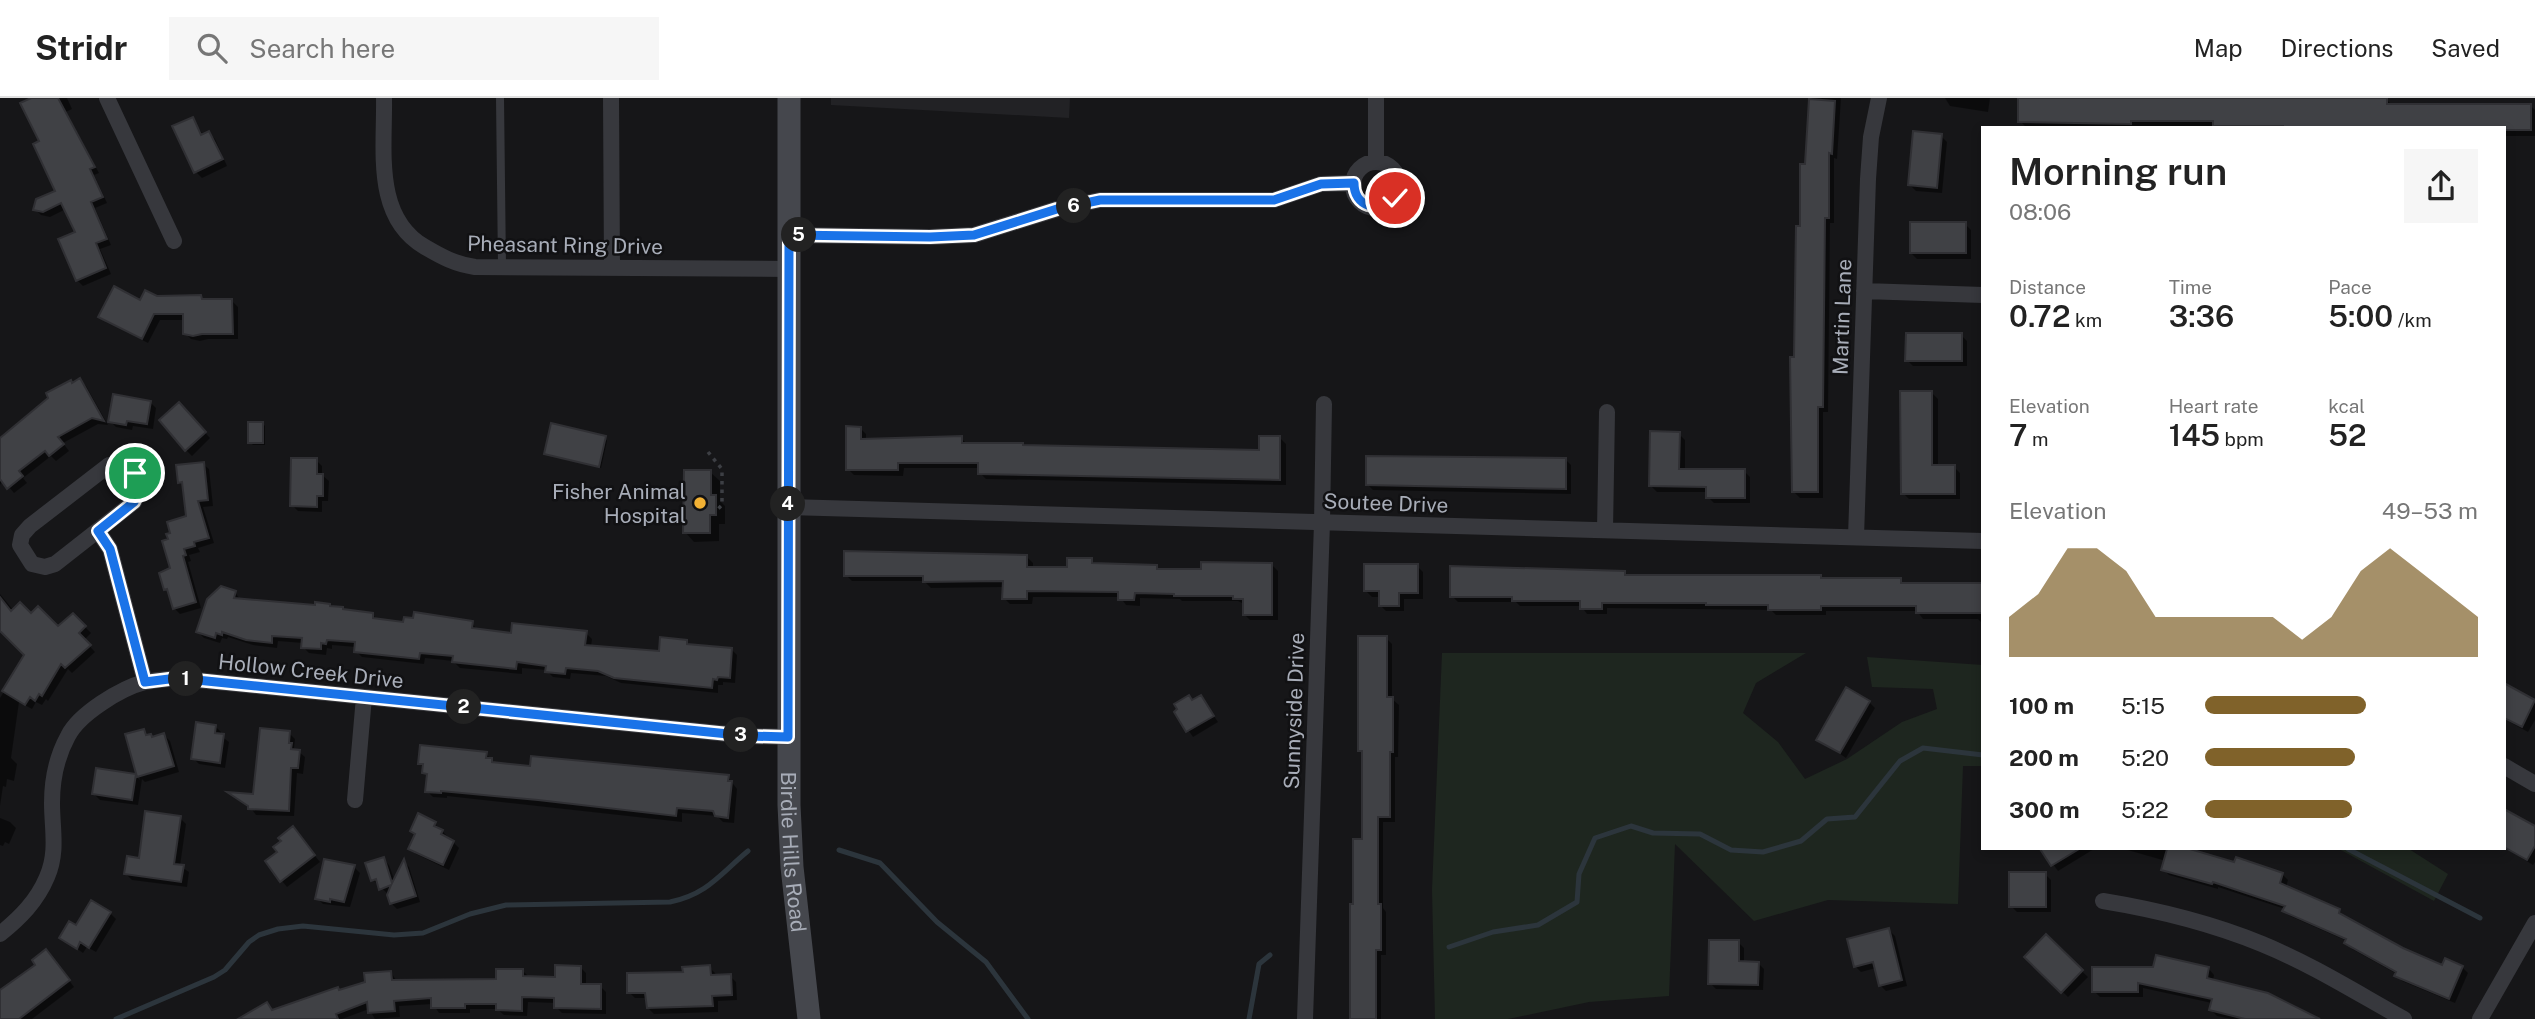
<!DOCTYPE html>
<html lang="en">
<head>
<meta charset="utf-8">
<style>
  :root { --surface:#fff; --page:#f6f6f6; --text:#222; --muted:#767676; --line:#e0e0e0; --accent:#80622a }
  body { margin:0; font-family:"Public Sans",sans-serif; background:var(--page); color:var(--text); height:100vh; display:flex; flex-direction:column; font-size:26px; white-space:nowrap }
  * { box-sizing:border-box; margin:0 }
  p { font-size:23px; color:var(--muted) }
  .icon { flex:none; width:38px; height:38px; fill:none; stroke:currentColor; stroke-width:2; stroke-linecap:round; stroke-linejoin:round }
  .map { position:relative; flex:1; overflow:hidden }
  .drawer { position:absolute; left:1981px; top:28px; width:525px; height:724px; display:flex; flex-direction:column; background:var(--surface); border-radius:0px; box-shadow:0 4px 10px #0003 }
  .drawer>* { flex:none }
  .pin { position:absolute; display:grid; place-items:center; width:60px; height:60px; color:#fff; margin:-30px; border:4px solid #fff; border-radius:50%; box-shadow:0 2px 7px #0007 }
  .km { position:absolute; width:35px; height:35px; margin:-18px; border-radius:50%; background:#222; color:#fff; font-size:19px; line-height:35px; text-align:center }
  .round { display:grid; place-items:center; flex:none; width:74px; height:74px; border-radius:0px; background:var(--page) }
  .head { display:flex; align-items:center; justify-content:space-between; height:119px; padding:0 28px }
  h1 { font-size:38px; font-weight:600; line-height:52px }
  .metrics { display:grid; grid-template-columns:repeat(3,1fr); gap:10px; height:119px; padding:7px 28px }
  .metrics div { display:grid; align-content:center }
  .metrics b { font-size:30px; font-weight:600 }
  .metrics small { font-size:19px; font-weight:400 }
  .metrics p { font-size:19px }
  .chart { height:196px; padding:14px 28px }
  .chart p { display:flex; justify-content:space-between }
  .chart svg { width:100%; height:126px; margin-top:7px; fill:var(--accent); opacity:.7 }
  ul { padding:0 28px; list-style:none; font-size:23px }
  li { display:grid; grid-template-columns:112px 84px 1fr; align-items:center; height:52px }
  li i { height:18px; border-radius:9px; background:var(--accent) }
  header { display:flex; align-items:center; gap:42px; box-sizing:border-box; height:98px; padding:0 35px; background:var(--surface); border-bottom:2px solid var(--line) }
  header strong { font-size:33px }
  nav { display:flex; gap:38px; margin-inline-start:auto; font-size:24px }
  .search { width:490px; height:63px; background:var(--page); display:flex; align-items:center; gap:18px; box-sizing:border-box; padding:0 24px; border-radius:0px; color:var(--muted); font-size:26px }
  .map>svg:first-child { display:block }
</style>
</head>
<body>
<header>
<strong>Stridr</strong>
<div class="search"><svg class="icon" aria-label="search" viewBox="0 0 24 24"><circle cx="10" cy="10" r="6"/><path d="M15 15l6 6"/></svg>Search here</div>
<nav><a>Map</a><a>Directions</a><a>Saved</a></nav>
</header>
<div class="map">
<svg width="2535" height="921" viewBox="0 0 2535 921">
  <rect width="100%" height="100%" fill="#161618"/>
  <path fill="#222225" d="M831,0H1070L1069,20L831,7Z"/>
  <path fill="#1e261f" d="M1442,555H1806L1756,585L1743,615L1778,644L1805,681L1847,661L1902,624L1937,611L1933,591L1872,589L1867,559L1983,567V668H1963L1958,806L1828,802L1754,823L1675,746L1669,898L1589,904L1508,921H1435L1432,792Z
    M2339,751H2409L2448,776L2434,803Z"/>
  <path fill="#0007" d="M35,0H67L72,11L66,14L99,75L94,77L107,105L95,110L111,147L100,151L111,176L83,188L77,182V135L66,111L50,119L41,117L35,111L57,94L41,44Z
    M1811,0H1841L1837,61L1834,60V125H1830L1828,314H1823V400H1800L1794,394L1796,261L1801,130Z
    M1945,0H1990L1988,14L1950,8Z
    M2020,0H2258L2387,2L2392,7H2530L2535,12V38H2504V30L2026,29L2020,23Z
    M192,21L204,38L209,35L215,41L227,68L202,80L196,74Z
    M1941,38L1947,44L1942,95L1916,93L1910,87Z
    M1965,126L1971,132V161H1917L1911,155Z
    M201,199L205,203H232L238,209V241H208L200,243L191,241L185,235V222H160L148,245L106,224L100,218L157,200Z
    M1961,237L1967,243V268H1913L1907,262Z
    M80,282L86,288L108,327L98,326L63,345L69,353L56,363L51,358L23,380L27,385L14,395L3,382L0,387V344Z
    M1932,295L1938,301V369H1954L1960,375V401H1909L1903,395Z
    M150,304L156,310L153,331L133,328L132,332L116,329L110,323Z
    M179,307L210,340L192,358L186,352Z
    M263,326L265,328V347H253L250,344Z
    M860,330L866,336V342L961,340L968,347L1025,349L1261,353L1280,340L1286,346V387L986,381L980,375V370H904L903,378L854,377L848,371Z
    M1679,336L1685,342V373H1744L1750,379V405H1714L1708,399V394H1657L1651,388Z
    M605,340L607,343L601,370L546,355Z
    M1565,361L1571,367V396L1373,392L1367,386Z
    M316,362L322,368V377L329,383L328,403H322V414L298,413L292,407Z
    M203,366L209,371L213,408L203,409L214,445L198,450L200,454L189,457L191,463L188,464L201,510L180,516L174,510L170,496L165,491L172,471L170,443L188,419L184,388L180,384Z
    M710,374L720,383V403L725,408V426H719V443L694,444L685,434Z
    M1027,459L1033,465V471H1069L1091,462L1096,467L1156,469L1160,473H1203L1272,467L1278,473V522H1250L1244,516V506L1238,503H1182L1180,501L1140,500V508L1126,507L1120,499H1033L1032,506H1010L1004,500V489L931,490L924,483H852L846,477Z
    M1417,468L1423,474V501H1404V513H1386L1380,507V499H1372L1366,493Z
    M1624,474L1629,478H1820L1824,482H1900L1905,487H1983V526L1978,521H1923L1917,513H1826V517H1776L1771,512L1607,510V516H1587L1581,508H1520L1516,504H1458L1452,498Z
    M235,494L240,502L331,510L373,517L378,522L405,526L472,525L478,533L512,537L586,535L592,541L591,549L660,555L687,544L691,549L731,551L737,557L735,585L723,584V587H718V595L621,585L606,578L571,575L570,581L553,579L546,572L522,570V576L460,570L453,563L425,560L424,566L362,559L356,553V549L332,547V551L327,550L326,557L309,555L303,549V545L278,543L277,550L253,547L228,539L227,541L222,540L220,545L204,540L198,534Z
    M0,496L14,513L31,518L58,531L73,517L91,535L84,542L95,554L72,575L68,571L48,603L46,601L42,607L36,604L32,611L19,604L11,660L17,666L14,683L7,681L6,689L3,688L0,708V600L26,557L0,530Z
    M1386,540L1392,546V601L1399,607L1398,659H1395V724H1383V810L1386,814V857H1381V921H1352L1355,808L1364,743V656L1360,653Z
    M2504,587L2535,604V622L2528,634L2504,621Z
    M1201,599L1218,624L1193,639L1176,614Z
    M1869,604L1875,610L1846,660L1818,641Z
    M215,628L221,634V638L229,644L225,670L199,666L193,660Z
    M144,633L153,640L164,637L170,643L179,674L145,684L142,681L138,707L100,702L94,696L135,677L140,682L127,638Z
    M289,635L295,641L294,650L305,659L303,676L297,675L294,718L256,717L250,709L231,696L255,698Z
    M486,656L496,666L728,679L737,691L734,725L723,724L717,718L682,715V724L447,698V700L433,699L427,693L429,679L420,665Z
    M0,720L10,724L16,730L9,746L5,744L3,748L0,747Z
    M180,720L186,726L180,768L189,774L187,789L132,782L126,776Z
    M435,726L459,750L449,772L416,756L410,750L416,737L412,733Z
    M2535,730V764L2533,767L2504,749Z
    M298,737L320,764L287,789L282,783L279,754L283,744Z
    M2042,751H2094L2058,773Z
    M2124,751H2183L2282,776L2288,782L2286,789L2339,812L2344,820L2402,852L2443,869H2462L2468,875L2455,905L2402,883L2397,876L2352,851L2347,843L2290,818L2285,811L2218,789V791L2169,777L2163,771L2166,763Z
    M383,761L389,767L395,784L404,764L409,769L420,804L397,811L391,805L388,796L373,782Z
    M354,769L360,775L350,809L323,806L317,800Z
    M2045,776L2051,782V814H2017L2011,808Z
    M110,815L116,821L96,854L87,849L83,855L61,839L76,829Z
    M1889,832L1895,838L1907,888L1886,893L1880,887L1876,870L1861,874L1855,868Z
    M2046,839L2088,879L2068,899L2027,859Z
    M1738,844L1744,850V865H1758L1764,871L1763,892L1716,891L1710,885Z
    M52,859L74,889L32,921H0V894Z
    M580,869L586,875V888H600L606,894V916L562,915L556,909V905L528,904L527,918L504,917L497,911H470V915H439L433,906L399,908L400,919L375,921L369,911L342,921H248L266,906L273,914L338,891L341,894L391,874L397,884L498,883L523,873L530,880H556Z
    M709,869L715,875L716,879L730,878L736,884L737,902L718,903V914L654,916L648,910L647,900H635L629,894Z
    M2209,871L2214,877L2213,883L2317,921H2231L2217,918L2211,912L2212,905L2143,890V899H2100L2094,893Z"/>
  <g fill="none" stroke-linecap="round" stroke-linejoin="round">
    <path stroke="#2c353c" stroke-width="5" d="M2348,751L2480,820
      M839,752L880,765L937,824L986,864L1028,921
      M1449,849L1493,834L1538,827L1577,804L1579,776L1595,740L1631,728L1653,735L1700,736L1731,752L1763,754L1801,743L1827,721L1855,719L1900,663L1923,650L1983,657
      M116,921L214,879L225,872L249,844L259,837L278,831L303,828L394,837L423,835L470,816L506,807L670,804C708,796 720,776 748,753
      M1249,921L1259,866L1270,857"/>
  </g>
  <path fill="#404145" stroke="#303034" stroke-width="2" d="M31,0H58L95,69L90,71L103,99L91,104L107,141L96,145L106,170L76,183L58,141L75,134L61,105L43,114L33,112L36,101L55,93L33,46L39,43L20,5Z
    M2018,0H2387V6H2531V32H2504V30H2283V28H2213V23H2131V26L2018,24Z
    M1809,1L1835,3L1832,56L1829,55V120H1825L1823,309H1818V394H1792L1790,259H1794L1796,128H1800V66H1805Z
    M193,19L201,37L209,33L223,61L194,75L172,28Z
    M1913,33L1942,36L1937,90L1908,87Z
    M1910,124H1966V155H1910Z
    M114,188L140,202L145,192L157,198L201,197L202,201H232L233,236H202L193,238L183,236V216H154L142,241L98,219Z
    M1906,235H1962V263H1905Z
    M80,280L104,323L92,320L58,339L64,346L49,358L45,353L19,373L23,378L7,391L0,381V340L48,300L46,295L71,282L72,285Z
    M1900,293H1932V367H1955V396H1901Z
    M113,296L151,303L147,326L127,323L126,327L108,324Z
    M179,304L206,334L185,353L159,322Z
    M248,324H263V345H248Z
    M551,325L606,338L599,369L544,356Z
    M846,328L861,329V341L962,338V345H1023V347L1259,352V338H1280V382L978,376V365H898V372H846Z
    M1650,333L1680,334L1679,371H1745V400H1706V389L1649,388Z
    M1366,358L1566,360V391L1366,387Z
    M291,360H317V376H323V398H317V409L290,408Z
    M204,364L208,402L198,403L209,440L194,444L195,448L184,451L186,457L183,458L196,504L173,511L167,491L164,492L159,475L170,470L162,443L168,441L166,436L170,435L167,424L186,418L182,384L178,385L176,367Z
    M684,372H711V397H716V417H710V435H683Z
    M844,453L1027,457V469H1067V460H1092V465L1157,467V471H1201V464L1272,465V517H1243V501H1233V498H1174V496L1135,495L1134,502H1118V494L1027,493V501H1002L1003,483L923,484V478H844Z
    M1364,466H1418V495H1399V508H1379V493H1364Z
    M1450,468L1625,473V477H1821V480H1901V485H1983V515H1916V508H1821V512H1768V507H1706V505H1602V511H1580V503H1512V499H1450Z
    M221,488L236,493L234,500L315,507V504L330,506V508L343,509V511L373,515V520L403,524L404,519L413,520L414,514L473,523L472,530L511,535L512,525L587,533L585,547L659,553L660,539L687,542V546L732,550L730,580L718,579L717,582L713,581L712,590L614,580L598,573L566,570L565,576L545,574L546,568L517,564L516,571L452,564L453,558L420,555L419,561L354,554L355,544L327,542L326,546L321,545V551L301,550L302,540L272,538V545L246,542L222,534V537L216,535L215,540L196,534L207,501Z
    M0,499L11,513L20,504L31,515L38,508L58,528L73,515L86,528L79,535L91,547L65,570L61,566L42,598L39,596L35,603L30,599L25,607L2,593L24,557L0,533Z
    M1358,538H1387V599H1393V654H1390V719H1378V806H1381V852H1376V921H1350V806H1353V741H1362V653H1358Z
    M2504,585L2535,602L2522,629L2504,620Z
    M1846,589L1870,603L1840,655L1816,642Z
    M1189,597L1192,602L1201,597L1214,618L1186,634L1174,614L1177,611L1174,606Z
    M196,624L216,627L215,635L224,636L220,665L191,661Z
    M260,630L290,633L289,645H292L291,651L300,652L298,670H291L289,713L248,711V708L227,694L253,696Z
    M144,631L146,637L151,636L152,639L164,635L174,668L137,679L125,636Z
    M420,647L487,654L486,660H492V664L530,668L531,658L729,677L728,683H732L728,720L715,718L713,713L677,710L676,718L538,702L441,693V695L425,694L427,676L422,675L423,666H418Z
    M96,670L136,676L132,702L92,696Z
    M2504,711L2535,728V748L2527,762L2504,749Z
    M145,713L181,718L174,766L184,767L181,784L124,776L127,758L139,760Z
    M418,715L436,724L434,728L443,732L441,736L454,743L443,767L408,751L415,736L410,733Z
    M293,728L315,757L280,784L265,763L277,754L273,749L281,743L278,740Z
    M2040,751H2079L2051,768Z
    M2167,751H2190L2234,764L2236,759L2283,775L2280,785L2340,811L2339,815L2403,850L2442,867L2445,860L2463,868L2449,901L2394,878L2396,874L2344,845L2346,841L2282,813L2285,808L2213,784L2212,786L2161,772Z
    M384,759L392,785L404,761L416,798L390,806L387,797L391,787L379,792L376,781L371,783L365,765Z
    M324,761L355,767L344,804L330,801V804L315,801Z
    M2009,774H2046V809H2009Z
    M91,802L111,814L89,850L80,844L77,851L59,840L69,823L76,827Z
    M1889,830L1902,882L1879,888L1873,864L1854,869L1847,841Z
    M2046,836L2083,872L2061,895L2024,859Z
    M1709,842H1739V863L1759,864L1758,887L1708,886Z
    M46,851L70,882L19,921H0V892L35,867L32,862Z
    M2156,857L2209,869L2207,880L2268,895L2320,921H2245L2209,912L2212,901L2138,885V894H2092V869H2153Z
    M555,867L581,868V886H601V911L554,910V900L522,899V913L496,912V906H465V910H431V900L394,903L395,913L368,915L367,904L336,916L338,921H238L267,904L272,912L338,889L339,892L365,884L364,875L391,873L392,882L496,881V871H523V878L555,879Z
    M710,867L711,877L731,876L732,897L712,898L713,908L647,910L645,895H627V875L683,874L682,869Z"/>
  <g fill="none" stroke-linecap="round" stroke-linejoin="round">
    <path stroke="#3d3f44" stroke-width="3.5" stroke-dasharray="3.5 5" stroke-linecap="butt" d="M708,354L722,371V407L716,413"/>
    <path stroke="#37383d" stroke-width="8" d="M500,0L502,169"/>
    <path stroke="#37383d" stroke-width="16" d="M107,0L174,143
      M384,0C385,51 373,119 425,149C442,159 455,166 475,169L789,171
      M611,0L612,170
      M1376,0V64
      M1353 87a23 23 0 1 1 46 0a23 23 0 1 1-46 0Z
      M789,137L930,139L974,137L1057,111L1100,102H1274L1321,86L1354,85
      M1864,193L1983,197
      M109,367C127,367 133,372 142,388L134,404L55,466L45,469L32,466L20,447L22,437L30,428Z
      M788,409L1983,443
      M1605,432L1607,314
      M98,433L110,451L145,584
      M1856,439L1868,81L1871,39L1879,0
      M2504,668L2535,686
      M355,702L364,599
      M2103,803C2158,812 2211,825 2262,846C2311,866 2357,895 2404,921
      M0,836C20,820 37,803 47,779C58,754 52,731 52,705C52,682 57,658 68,638C79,616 121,590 145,584C155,582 167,581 177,580L748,638L788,639
      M1305,921L1322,425L1324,306
      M2480,921L2535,825"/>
    <path stroke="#45474d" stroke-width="23" id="s1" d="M789,0V707L792,769L809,921"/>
  </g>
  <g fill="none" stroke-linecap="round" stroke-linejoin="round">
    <defs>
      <path id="route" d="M135,375L142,388L134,404L98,433L110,451L145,584L177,580L748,638L788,639L789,137L930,139L974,137L1057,111L1100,102H1274L1321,86L1354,85C1354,109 1378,115 1395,100"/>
    </defs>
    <use href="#route" stroke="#fff" stroke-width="14"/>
    <use href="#route" stroke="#1a73e8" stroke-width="9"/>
  </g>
  <circle fill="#f2b134" stroke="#111113" stroke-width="2.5" cx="700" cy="405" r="7"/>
  <g text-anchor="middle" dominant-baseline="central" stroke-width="5" stroke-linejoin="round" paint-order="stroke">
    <g font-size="21" fill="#a8adb8" stroke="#111113">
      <text transform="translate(565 147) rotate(1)">Pheasant Ring Drive</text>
      <text transform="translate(1842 219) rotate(-88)">Martin Lane</text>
      <text transform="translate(1386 405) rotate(2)">Soutee Drive</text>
      <text transform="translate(311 573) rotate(6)">Hollow Creek Drive</text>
      <text transform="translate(1294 613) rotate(-88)">Sunnyside Drive</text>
      <text stroke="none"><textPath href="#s1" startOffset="754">Birdie Hills Road</textPath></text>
    </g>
    <g font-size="21" fill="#a8adb8" stroke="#111113" text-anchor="end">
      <text x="686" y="393">Fisher Animal<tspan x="686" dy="24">Hospital</tspan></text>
    </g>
  </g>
</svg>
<div class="pin" style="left:135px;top:375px;background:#1e9e55"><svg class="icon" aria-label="arrive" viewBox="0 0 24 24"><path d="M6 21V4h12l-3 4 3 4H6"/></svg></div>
<div class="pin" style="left:1395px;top:100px;background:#d93025"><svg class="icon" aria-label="check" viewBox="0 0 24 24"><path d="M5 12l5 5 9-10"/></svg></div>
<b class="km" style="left:186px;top:581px">1</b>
<b class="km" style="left:464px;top:609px">2</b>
<b class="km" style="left:741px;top:637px">3</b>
<b class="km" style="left:788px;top:406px">4</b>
<b class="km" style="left:799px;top:137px">5</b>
<b class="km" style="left:1074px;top:108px">6</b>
<section class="drawer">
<div class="head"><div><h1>Morning run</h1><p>08:06</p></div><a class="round"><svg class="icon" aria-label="share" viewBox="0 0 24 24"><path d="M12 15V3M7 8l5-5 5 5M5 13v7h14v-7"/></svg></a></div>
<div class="metrics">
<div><p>Distance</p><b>0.72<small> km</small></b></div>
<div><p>Time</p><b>3:36</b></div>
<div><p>Pace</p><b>5:00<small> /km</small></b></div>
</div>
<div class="metrics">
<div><p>Elevation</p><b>7<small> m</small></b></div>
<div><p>Heart rate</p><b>145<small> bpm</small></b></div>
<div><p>kcal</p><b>52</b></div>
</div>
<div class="chart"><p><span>Elevation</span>49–53 m</p>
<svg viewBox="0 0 160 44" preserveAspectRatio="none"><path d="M0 44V30L10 22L20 6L30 6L40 14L50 30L60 30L70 30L80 30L90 30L100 38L110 30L120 14L130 6L140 14L150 22L160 30V44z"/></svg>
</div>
<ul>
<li><b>100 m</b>5:15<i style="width:59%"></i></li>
<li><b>200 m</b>5:20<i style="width:55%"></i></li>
<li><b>300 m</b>5:22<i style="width:54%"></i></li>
</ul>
</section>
</div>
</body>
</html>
